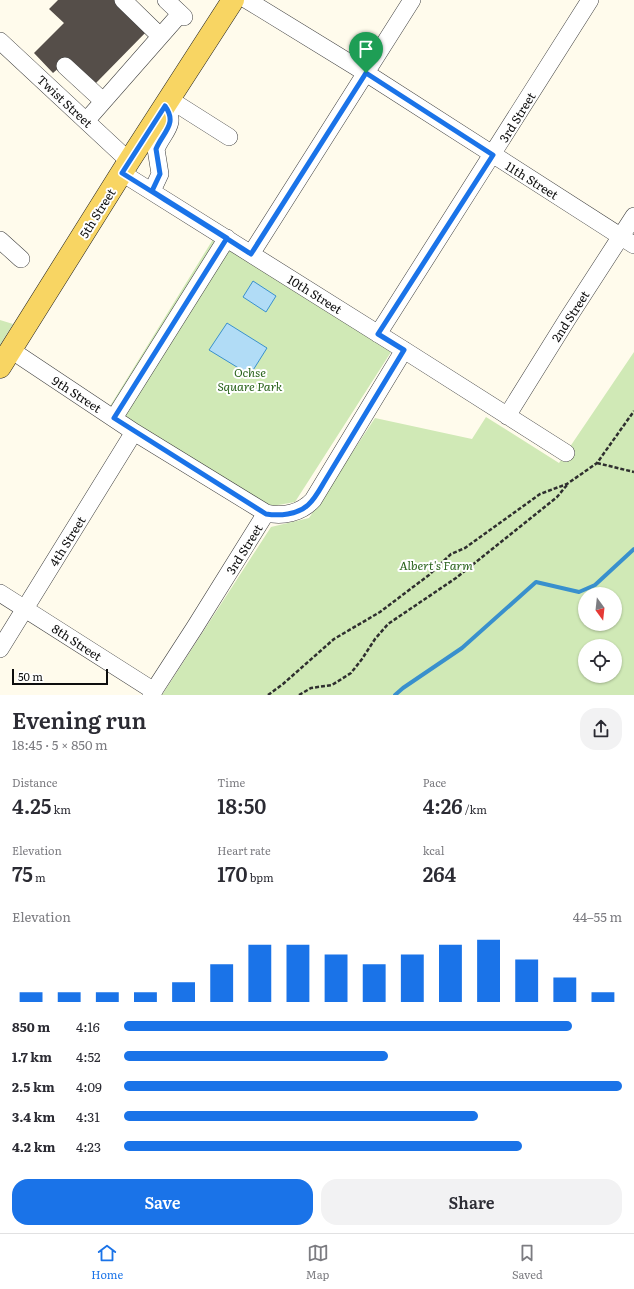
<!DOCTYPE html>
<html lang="en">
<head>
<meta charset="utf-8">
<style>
  :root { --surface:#fff; --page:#f2f2f3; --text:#2b2b33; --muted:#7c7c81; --line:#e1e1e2; --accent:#1a73e8 }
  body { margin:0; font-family:Literata,serif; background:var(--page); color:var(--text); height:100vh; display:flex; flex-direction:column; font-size:15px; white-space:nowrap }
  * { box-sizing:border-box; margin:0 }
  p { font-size:13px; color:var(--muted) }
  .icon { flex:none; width:22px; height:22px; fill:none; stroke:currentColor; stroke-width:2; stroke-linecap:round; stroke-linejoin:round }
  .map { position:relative; height:695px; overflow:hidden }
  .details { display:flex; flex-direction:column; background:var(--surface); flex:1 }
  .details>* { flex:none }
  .needle { width:26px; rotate:165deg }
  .buttons { position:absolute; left:578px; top:587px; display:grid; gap:8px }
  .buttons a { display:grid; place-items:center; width:44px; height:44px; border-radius:50%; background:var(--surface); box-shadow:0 1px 3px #0004; font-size:20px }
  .scale { position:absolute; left:12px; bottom:10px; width:96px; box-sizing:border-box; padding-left:4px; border:2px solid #0d0d0d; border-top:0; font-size:11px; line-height:14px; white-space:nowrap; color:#0d0d0d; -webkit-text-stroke:3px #fff; paint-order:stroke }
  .pin { position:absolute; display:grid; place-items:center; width:34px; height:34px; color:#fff; margin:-41px -17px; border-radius:50% 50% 50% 0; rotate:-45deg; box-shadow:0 0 4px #0007 }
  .pin .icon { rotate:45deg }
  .round { display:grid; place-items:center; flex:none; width:42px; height:42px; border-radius:16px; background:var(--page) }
  .headline { display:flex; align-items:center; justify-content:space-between; height:68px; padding:0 12px }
  h1 { font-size:22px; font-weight:600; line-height:30px }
  .metrics { display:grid; grid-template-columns:repeat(3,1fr); gap:6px; height:68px; padding:4px 12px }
  .metrics div { display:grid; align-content:center }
  .metrics b { font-size:20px; font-weight:600 }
  .metrics small { font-size:11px; font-weight:400 }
  .metrics p { font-size:11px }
  .chart { height:112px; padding:8px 12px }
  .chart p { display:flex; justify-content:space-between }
  .chart svg { width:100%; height:72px; margin-top:4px; stroke:var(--accent); stroke-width:6 }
  .cta { display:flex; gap:8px; margin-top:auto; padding:8px 12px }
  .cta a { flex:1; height:46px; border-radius:16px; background:var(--accent); color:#fff; font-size:16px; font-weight:600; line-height:46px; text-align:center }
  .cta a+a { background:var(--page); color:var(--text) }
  ul { padding:0 12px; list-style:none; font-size:13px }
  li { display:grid; grid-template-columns:64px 48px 1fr; align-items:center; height:30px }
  li i { height:10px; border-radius:5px; background:var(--accent) }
  .tab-bar { display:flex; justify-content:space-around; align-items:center; height:56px; border-top:1px solid var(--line); background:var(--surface); font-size:11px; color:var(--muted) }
  .tab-bar a { display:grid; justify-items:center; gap:2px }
  .tab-bar .active { color:var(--accent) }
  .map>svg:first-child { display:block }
</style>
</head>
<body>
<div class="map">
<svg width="634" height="695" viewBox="0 0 634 695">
  <rect width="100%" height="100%" fill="#fffbec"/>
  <path fill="#d0e9b6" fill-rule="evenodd" d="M220,228L400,338L295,502L256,509L107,411Z
    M0,320L13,324L0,345Z
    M634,352V695H162L271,527L309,518L375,418L472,439L486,417L559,463ZM585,594H615V624H585ZM585,646H615V676H585Z"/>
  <path fill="#b1dcf6" stroke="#3990cd" d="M253,281L276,296L266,312L243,297Z
    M227,323L267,348L250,375L209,350Z"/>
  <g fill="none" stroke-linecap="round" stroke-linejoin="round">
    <path stroke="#3990cd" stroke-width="4" d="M395,695L403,688L462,648L536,582L579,592L595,585L634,549"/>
  </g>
  <path fill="#554e49" d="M58,0H115L147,31L96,83L69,59L53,73L34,53L64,23L49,9Z"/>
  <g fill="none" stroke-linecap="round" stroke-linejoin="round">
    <defs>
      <path id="minor" d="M123,0L160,36
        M166,0L184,17
        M247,0L366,73L634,245
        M0,41L129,161
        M65,66L103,101
        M169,99L229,137
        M86,121L180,14
        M122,173L404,350L566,453
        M152,191L160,174L156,149C163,132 178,124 165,106
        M0,240L21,259
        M251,254L412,0
        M378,334L590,0
        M11,350L134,432L266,513
        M507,416L568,318L634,216
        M114,418L227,238
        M0,593L154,691
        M0,649L134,432
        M151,695L195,627L266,513C283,517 301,513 313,500L404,350"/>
      <path id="major" d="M0,367L129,161L233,0"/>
    </defs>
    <use href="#minor" stroke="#404040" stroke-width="18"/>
    <use href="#major" stroke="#1e1e1e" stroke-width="23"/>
    <path stroke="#2f2f2f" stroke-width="2.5" stroke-dasharray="4 2" stroke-linecap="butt" d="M597,463L634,472
      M268,695L283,684L334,639L380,612L429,575L451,554L465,548L540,494L567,484L597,463L634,411
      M299,695L311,688L332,685L351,673L362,659L375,639L388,624L456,578L557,497L567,485"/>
    <use href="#minor" stroke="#fff" stroke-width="17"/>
    <use href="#major" stroke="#f8d563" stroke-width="22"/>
  </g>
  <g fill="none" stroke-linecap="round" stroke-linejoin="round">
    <defs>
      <path id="route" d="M366,73L251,254C208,226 165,200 122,173L165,106C178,124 163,132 156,149L160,174L152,191L227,238L114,418L266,514C279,516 297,515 308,505C316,498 321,487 326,479L404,350L378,334L493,155L366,73"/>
    </defs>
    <use href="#route" stroke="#fff" stroke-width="8"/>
    <use href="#route" stroke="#1a73e8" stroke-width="5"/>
  </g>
  <g text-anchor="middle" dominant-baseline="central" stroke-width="4" stroke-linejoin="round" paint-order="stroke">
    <g font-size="12" fill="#0d0d0d" stroke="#fff">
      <text transform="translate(65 101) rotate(43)">Twist Street</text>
      <text transform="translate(517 117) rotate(-58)">3rd Street</text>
      <text transform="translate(532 180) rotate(32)">11th Street</text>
      <text transform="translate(97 213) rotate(-58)">5th Street</text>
      <text transform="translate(315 294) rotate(32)">10th Street</text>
      <text transform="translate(570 316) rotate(-57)">2nd Street</text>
      <text transform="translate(77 394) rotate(33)">9th Street</text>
      <text transform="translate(67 541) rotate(-58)">4th Street</text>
      <text transform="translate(244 549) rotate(-58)">3rd Street</text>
      <text transform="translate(77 642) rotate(33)">8th Street</text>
    </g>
    <g font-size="12" font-style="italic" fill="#2b641d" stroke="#fff">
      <text x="250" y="372">Ochse<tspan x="250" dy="14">Square Park</tspan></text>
      <text x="436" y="565">Albert's Farm</text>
    </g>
  </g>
</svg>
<div class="buttons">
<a><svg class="needle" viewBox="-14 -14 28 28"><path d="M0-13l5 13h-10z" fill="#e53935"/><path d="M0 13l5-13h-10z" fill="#7c7c81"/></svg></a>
<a><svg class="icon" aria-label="locate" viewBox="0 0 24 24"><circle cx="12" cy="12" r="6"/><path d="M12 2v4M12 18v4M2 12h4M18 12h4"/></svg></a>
</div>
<div class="scale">50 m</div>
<div class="pin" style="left:366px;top:73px;background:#1e9e55"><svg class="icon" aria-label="arrive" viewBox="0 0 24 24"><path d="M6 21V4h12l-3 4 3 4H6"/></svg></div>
</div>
<section class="details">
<div class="headline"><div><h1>Evening run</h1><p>18:45 · 5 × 850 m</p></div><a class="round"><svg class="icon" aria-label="share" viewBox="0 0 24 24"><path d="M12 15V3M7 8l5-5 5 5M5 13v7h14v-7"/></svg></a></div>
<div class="metrics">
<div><p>Distance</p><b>4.25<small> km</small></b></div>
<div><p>Time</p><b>18:50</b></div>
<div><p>Pace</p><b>4:26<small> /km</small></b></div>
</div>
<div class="metrics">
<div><p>Elevation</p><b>75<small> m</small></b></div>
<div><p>Heart rate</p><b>170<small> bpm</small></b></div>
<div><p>kcal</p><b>264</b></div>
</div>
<div class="chart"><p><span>Elevation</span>44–55 m</p>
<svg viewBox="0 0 160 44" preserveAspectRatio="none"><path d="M5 44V38M15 44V38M25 44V38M35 44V38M45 44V32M55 44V21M65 44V9M75 44V9M85 44V15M95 44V21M105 44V15M115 44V9M125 44V6M135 44V18M145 44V29M155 44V38"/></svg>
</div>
<ul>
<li><b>850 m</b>4:16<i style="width:90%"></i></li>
<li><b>1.7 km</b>4:52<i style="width:53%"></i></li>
<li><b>2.5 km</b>4:09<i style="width:100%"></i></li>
<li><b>3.4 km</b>4:31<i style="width:71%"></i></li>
<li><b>4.2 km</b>4:23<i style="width:80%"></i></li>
</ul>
<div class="cta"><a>Save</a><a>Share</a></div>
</section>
<nav class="tab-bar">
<a class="active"><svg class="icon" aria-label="home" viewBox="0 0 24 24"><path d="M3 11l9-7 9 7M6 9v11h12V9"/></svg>Home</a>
<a><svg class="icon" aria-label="map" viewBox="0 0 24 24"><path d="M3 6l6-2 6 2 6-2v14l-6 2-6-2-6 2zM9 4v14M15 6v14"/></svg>Map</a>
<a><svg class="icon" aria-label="saved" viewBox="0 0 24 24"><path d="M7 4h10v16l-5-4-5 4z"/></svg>Saved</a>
</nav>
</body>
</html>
